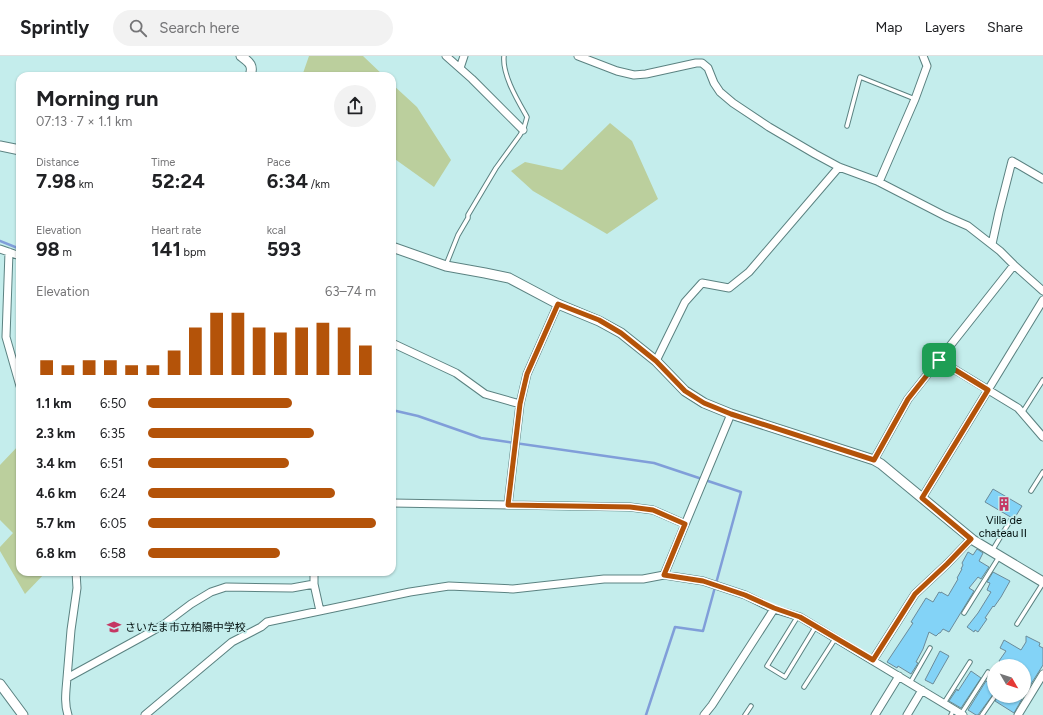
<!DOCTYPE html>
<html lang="en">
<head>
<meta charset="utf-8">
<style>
  :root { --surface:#fff; --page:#f2f2f2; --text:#202124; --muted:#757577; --line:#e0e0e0; --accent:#b45309 }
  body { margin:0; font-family:Figtree,"Noto Sans JP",sans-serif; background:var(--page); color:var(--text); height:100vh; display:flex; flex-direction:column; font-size:15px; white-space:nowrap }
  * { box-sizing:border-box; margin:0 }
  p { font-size:13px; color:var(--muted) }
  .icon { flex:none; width:22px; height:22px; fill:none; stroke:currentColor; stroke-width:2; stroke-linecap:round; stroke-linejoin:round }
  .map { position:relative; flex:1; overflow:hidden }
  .drawer { position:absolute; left:16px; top:16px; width:380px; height:504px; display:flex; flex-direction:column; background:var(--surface); border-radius:12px; box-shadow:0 1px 3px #0004 }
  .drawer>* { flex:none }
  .needle { width:26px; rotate:129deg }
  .buttons { position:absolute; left:987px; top:603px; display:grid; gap:8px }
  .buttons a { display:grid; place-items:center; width:44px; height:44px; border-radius:50%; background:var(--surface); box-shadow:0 1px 3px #0004; font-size:20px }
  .pin { position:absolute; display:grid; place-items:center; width:34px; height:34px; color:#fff; margin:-17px; border-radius:8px; box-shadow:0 2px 6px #0006 }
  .round { display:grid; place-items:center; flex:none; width:42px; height:42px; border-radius:21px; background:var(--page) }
  .overview { display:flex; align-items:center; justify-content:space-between; height:68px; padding:0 20px }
  h1 { font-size:22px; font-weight:700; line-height:30px }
  .figures { display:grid; grid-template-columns:repeat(3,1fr); gap:6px; height:68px; padding:4px 20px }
  .figures div { display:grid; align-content:center }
  .figures b { font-size:20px; font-weight:700 }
  .figures small { font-size:11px; font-weight:400 }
  .figures p { font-size:11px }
  .chart { height:112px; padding:8px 20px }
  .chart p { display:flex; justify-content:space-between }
  .chart svg { width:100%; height:72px; margin-top:4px; stroke:var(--accent); stroke-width:6 }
  ul { padding:0 20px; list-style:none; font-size:13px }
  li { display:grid; grid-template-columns:64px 48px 1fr; align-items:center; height:30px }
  li i { height:10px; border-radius:5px; background:var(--accent) }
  header { display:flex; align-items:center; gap:24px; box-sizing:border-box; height:56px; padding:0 20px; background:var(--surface); border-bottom:1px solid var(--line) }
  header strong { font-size:19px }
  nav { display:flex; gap:22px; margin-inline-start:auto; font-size:14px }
  .search { width:280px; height:36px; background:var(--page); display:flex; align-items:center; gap:10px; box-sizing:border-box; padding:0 14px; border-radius:22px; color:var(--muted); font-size:15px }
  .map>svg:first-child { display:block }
</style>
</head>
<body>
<header>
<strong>Sprintly</strong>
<div class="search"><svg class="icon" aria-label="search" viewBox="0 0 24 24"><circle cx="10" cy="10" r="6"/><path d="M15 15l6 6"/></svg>Search here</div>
<nav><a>Map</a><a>Layers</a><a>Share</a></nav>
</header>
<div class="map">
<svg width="1043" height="659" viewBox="0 0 1043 659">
  <rect width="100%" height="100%" fill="#c4edec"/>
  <path fill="#bbcf9d" d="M309,0H363L384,20H302Z
    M392,28L417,51L451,104L434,131L392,101Z
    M610,67L632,85L658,143L607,178L533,135L511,115L525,106L562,114Z
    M20,388V516H46L25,538L0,495V491L13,477L0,464V409Z"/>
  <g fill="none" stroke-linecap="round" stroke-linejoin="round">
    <path stroke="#809ed9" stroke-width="2.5" d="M0,185L20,193
      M392,354L418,360L481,382L654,407L741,436L703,575L675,571L646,659"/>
  </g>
  <path fill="#83d3f7" stroke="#6b8b9a" d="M993,433L1022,450L1014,463L985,446Z
    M977,493L983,497L979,505L989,511L981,523L978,521L969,532L974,535L949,576L943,573L940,577H939L936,580L929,576L923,593L916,606L918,607L911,618L898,610L897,612L887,606L913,567L911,566L926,542L933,546L939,536L941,537V536L948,540L958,523L957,522L962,513H961L963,509L962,507L968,496L973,499Z
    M993,516L1010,525L1001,541L994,551L993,550L985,562L987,563L978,576L975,574L974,576L967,571L978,557L991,536L987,534L990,527L987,526Z
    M1026,580L1040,587L1039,590L1043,592V609L1024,639V610H998L1000,606L999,605L1006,595L1000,592L1004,584L1021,594L1026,586Z
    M940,595L949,600L933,628L925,624Z
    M971,615L981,622L961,652L949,645L957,633L958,635Z
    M994,616V637L978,659H976L968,654L986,625L988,626Z
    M998,640H1017L1022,643L1014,657L995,645Z"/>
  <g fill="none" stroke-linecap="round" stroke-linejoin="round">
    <defs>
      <path id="service" d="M847,70L860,21L915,43
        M446,209L458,179L468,162V159L496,112L520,79L524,72L527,61C518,45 502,19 504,0
        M1022,357L1043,324
        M1031,435L1043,416
        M992,495L1010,465
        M964,557L999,501
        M798,560L767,610L785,621L816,570
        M1017,568L1043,527
        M910,627L930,592
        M804,631L835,583
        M944,647L970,606
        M961,658L988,616
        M745,659L751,650
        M951,659L954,653
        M982,659L995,640"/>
      <path id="minor" d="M446,0L472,23L523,74
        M578,0L617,15L634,19L646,18L696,7H702L708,12L714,27L720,36L733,47L769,71L815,98L839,111L877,125L945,160L968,170L1000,195L1014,209L1043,235
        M460,12L464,0
        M879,126L915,43L927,10L923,0
        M992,188L999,156L1012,105L1043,123
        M0,193L20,200
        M9,196L6,281L20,330
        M392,287L456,317L485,338L520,348
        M939,304L1018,352L1043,381
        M656,305L685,246L702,227L729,232L749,216L839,111
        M874,404L908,343L1014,209
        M922,442L1043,244
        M392,447L630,451L653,454L685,468
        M508,449L520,348L527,318L558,248
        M314,516V528L320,555
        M664,519L731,358
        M873,604L915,538L947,508L971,483
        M67,622L71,574L77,532L76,516
        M68,659C64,647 66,635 67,622L140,582L163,569L191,548L211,536L226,531L292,532L314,528
        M145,659L232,586L261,571L267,566L410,536L449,530L513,533L604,523H643L664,519L703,525L745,539L774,553L800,561L963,659
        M704,659L712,649L774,553
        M875,659L899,620
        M907,659L922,634
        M1018,659L1043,618"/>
      <path id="tertiary" d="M241,0C249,6 254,9 250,20
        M0,90L20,94
        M392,191L446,210L485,217L509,222L558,248L599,265L621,277L656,305L685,335L704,347L731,358L874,404L881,408L973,484L1043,526
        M0,628L23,659"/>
    </defs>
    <use href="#service" stroke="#5b8281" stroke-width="5.5"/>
    <use href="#minor" stroke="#5b8281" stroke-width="9"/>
    <use href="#tertiary" stroke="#5b8281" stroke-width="11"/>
    <use href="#service" stroke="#fff" stroke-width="3.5"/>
    <use href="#minor" stroke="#fff" stroke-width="7"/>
    <use href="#tertiary" stroke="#fff" stroke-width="9"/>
  </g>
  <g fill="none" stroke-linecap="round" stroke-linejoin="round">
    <defs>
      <path id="route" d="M558,248L599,264L621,277L656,305L685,335L704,347L731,358L874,404L908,343L939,304L988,334L922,442L971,483L947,508L915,538L873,604L800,561L774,552L745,539L703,525L664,519L685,468L653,454L630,451L508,449L520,348L527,318Z"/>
    </defs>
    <use href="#route" stroke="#fff" stroke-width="8"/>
    <use href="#route" stroke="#b45309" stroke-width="5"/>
  </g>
  <defs>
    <symbol id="building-bare" viewBox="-9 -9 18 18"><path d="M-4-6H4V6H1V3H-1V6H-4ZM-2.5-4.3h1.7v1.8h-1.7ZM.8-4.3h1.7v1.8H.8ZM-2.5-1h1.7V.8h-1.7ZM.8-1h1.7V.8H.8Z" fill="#c53763" stroke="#c4edec" stroke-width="2.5" paint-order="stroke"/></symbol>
    <symbol id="school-bare" viewBox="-9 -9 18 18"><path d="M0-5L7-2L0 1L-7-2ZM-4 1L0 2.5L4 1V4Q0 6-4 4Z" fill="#c53763" stroke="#c4edec" stroke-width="2.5" paint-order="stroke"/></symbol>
  </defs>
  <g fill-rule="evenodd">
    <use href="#building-bare" x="994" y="438" width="20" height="20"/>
    <use href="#school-bare" x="104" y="561" width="20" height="20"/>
  </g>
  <g text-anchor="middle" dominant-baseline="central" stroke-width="3.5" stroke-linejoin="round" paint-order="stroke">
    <g font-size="11" fill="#020f0e" stroke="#c4edec">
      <text x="1004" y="464">Villa de<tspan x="1004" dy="13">chateauⅡ</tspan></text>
      <text x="125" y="571" text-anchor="start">さいたま市立柏陽中学校</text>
    </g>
  </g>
</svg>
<div class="buttons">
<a><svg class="needle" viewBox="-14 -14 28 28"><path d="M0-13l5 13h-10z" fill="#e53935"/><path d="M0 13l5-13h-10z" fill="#757577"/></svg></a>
</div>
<div class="pin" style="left:939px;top:304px;background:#1e9e55"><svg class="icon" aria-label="arrive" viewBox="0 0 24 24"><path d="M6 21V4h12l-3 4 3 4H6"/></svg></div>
<section class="drawer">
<div class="overview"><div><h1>Morning run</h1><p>07:13 · 7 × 1.1 km</p></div><a class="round"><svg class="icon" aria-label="share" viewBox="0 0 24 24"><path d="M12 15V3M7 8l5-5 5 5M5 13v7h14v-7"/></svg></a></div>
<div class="figures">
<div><p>Distance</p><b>7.98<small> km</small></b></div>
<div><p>Time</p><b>52:24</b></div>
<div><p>Pace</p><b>6:34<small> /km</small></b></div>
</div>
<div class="figures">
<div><p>Elevation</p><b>98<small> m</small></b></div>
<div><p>Heart rate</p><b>141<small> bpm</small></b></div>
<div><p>kcal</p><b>593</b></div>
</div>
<div class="chart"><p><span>Elevation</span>63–74 m</p>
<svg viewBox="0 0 160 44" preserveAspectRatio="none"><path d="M5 44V35M15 44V38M25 44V35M35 44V35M45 44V38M55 44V38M65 44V29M75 44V15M85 44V6M95 44V6M105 44V15M115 44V18M125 44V15M135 44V12M145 44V15M155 44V26"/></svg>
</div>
<ul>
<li><b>1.1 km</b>6:50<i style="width:63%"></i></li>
<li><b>2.3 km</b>6:35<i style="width:73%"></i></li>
<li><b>3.4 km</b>6:51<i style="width:62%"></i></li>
<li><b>4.6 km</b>6:24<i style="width:82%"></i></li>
<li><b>5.7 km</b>6:05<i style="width:100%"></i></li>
<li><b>6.8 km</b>6:58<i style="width:58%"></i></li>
</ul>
</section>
</div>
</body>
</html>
